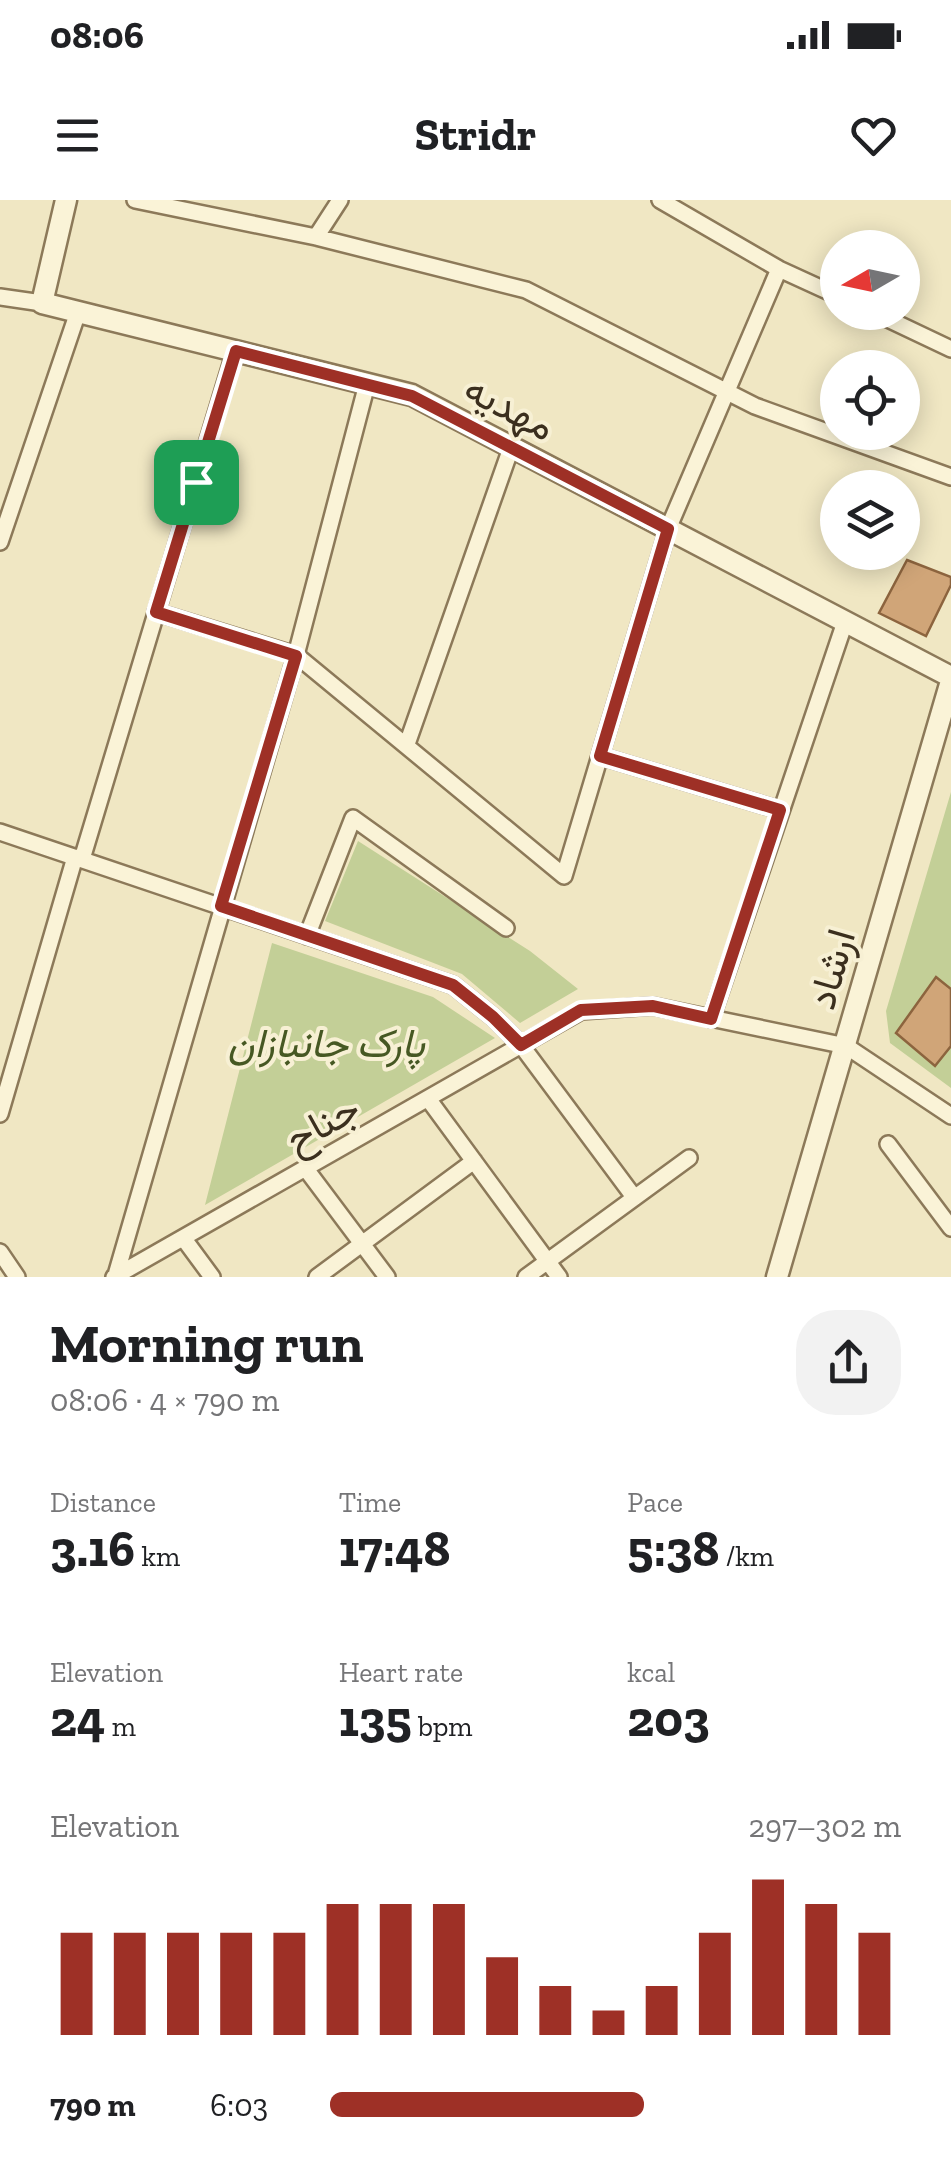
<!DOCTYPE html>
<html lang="en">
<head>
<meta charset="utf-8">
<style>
  :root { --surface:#fff; --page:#f2f2f2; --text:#202124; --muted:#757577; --accent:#9e3026 }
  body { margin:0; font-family:"Zilla Slab",Vazirmatn,serif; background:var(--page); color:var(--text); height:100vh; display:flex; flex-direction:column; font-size:38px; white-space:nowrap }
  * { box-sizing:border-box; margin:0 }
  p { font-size:32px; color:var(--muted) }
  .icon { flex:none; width:55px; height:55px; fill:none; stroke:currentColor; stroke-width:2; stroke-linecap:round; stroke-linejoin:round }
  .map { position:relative; height:1077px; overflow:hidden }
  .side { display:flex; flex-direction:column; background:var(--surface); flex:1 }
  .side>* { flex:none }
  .needle { width:65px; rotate:261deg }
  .buttons { position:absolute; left:820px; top:30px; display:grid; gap:20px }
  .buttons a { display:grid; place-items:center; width:100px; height:100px; border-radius:50%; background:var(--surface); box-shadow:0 5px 25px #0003; font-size:50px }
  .pin { position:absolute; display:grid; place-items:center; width:85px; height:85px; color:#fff; margin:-42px; border-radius:20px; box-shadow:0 5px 15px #0006 }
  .round { display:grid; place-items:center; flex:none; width:105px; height:105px; border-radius:40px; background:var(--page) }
  .headline { display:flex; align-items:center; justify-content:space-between; height:170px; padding:0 50px }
  h1 { font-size:55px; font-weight:700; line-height:75px }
  .figures { display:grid; grid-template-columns:repeat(3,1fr); gap:15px; height:170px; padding:10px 50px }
  .figures div { display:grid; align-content:center }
  .figures b { font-size:50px; font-weight:700 }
  .figures small { font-size:28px; font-weight:400 }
  .figures p { font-size:28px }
  .chart { height:280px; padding:20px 50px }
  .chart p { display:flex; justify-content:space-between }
  .chart svg { width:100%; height:180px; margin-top:10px; stroke:var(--accent); stroke-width:6 }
  ul { padding:0 50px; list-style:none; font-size:32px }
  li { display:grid; grid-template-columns:160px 120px 1fr; align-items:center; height:75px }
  li i { height:25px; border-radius:12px; background:var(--accent) }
  .status { display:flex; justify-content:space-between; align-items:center; height:70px; padding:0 50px; background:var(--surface); direction:ltr }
  .status svg { height:28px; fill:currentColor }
  header { display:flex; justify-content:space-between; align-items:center; height:130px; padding:0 50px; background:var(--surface); font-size:45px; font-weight:700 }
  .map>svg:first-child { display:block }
</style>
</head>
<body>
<div class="status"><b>08:06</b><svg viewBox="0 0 49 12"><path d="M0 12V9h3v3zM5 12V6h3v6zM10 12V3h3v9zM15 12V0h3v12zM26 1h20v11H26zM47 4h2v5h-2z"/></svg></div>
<header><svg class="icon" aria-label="menu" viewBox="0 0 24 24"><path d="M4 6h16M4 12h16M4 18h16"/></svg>Stridr<svg class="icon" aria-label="heart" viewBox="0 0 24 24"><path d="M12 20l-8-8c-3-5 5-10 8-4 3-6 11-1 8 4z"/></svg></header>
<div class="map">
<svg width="951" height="1077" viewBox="0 0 951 1077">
  <rect width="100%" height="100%" fill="#f0e7c3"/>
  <path fill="#c3cf97" d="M951,592V888L890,843L886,811Z
    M358,641L530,751L578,789L520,823L462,774L325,721Z
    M272,743L433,797L495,838L205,1005Z"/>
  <path fill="#d0a578" stroke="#8c643e" stroke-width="2.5" d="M907,360L951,377V385L926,436L879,413Z
    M936,777L951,789V846L935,866L896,833Z"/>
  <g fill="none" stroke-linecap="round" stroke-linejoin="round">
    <defs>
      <path id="minor" d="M135,0L316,37L526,90L755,206L951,277
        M660,0L779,69L838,96
        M316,37L340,0
        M0,97L42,103
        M873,112L951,149
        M0,342L78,112
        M156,412L296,455L564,676L668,329L779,69
        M407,544L511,248
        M600,556L780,610
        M0,632L453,785L493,817L521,845L634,997
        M82,659L235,151
        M307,736L353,618L506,728
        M711,819L845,422
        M429,900L559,1077
        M0,914L75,657
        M888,944L951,1028
        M306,969L387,1077
        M184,1039L212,1077
        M0,1052L17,1077
        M116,1075L296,455L367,184
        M114,1077L581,811L653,806L846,846L951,916
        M317,1077L474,961
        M526,1077L689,958"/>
      <path id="tertiary" d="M66,0L42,103L412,195L951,477
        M777,1077L951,481"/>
    </defs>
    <use href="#minor" stroke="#8c7959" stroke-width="20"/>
    <use href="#tertiary" stroke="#8c7959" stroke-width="25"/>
    <use href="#minor" stroke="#faf3d7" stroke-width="15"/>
    <use href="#tertiary" stroke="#faf3d7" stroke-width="20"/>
  </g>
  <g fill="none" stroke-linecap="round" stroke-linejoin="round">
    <defs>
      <path id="route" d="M236,151L412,196L668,329L600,556L780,610L711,819L653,806L581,810L521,845L493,817L453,785L221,706L296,456L156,412Z"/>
    </defs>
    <use href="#route" stroke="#fff" stroke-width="20"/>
    <use href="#route" stroke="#9e3026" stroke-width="12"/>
  </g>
  <g text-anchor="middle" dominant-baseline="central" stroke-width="8" stroke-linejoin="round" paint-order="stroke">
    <g font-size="40" fill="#3b2f1e" stroke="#f7f0d4">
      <text transform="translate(510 207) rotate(28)">مهدیه</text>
      <text transform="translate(831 769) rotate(-74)">ارشاد</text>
      <text transform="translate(322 923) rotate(-29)">جناح</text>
    </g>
    <g font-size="40" font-style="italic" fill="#465823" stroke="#f7f0d4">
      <text x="326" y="843">پارک جانبازان</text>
    </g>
  </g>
</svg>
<div class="buttons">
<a><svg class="needle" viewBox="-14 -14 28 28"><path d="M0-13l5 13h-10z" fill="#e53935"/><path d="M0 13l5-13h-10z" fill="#757577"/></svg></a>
<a><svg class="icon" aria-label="locate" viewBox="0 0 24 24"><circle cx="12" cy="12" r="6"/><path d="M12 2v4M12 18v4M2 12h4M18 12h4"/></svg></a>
<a><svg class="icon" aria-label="layers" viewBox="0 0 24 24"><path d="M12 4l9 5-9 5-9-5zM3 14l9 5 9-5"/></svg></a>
</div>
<div class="pin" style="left:196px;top:282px;background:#1e9e55"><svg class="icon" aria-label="arrive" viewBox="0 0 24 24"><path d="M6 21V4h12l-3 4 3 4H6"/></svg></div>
</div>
<section class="side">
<div class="headline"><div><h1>Morning run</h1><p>08:06 · 4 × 790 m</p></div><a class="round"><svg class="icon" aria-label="share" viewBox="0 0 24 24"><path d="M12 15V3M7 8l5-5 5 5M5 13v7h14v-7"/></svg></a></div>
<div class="figures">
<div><p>Distance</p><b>3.16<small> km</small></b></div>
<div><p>Time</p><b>17:48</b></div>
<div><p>Pace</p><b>5:38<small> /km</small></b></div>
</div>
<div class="figures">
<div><p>Elevation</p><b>24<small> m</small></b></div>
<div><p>Heart rate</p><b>135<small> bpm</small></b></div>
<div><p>kcal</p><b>203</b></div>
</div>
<div class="chart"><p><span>Elevation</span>297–302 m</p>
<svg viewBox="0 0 160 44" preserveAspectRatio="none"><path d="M5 44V19M15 44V19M25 44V19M35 44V19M45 44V19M55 44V12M65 44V12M75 44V12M85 44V25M95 44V32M105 44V38M115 44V32M125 44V19M135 44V6M145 44V12M155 44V19"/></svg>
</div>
<ul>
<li><b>790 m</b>6:03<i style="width:55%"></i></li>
</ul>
</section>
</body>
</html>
